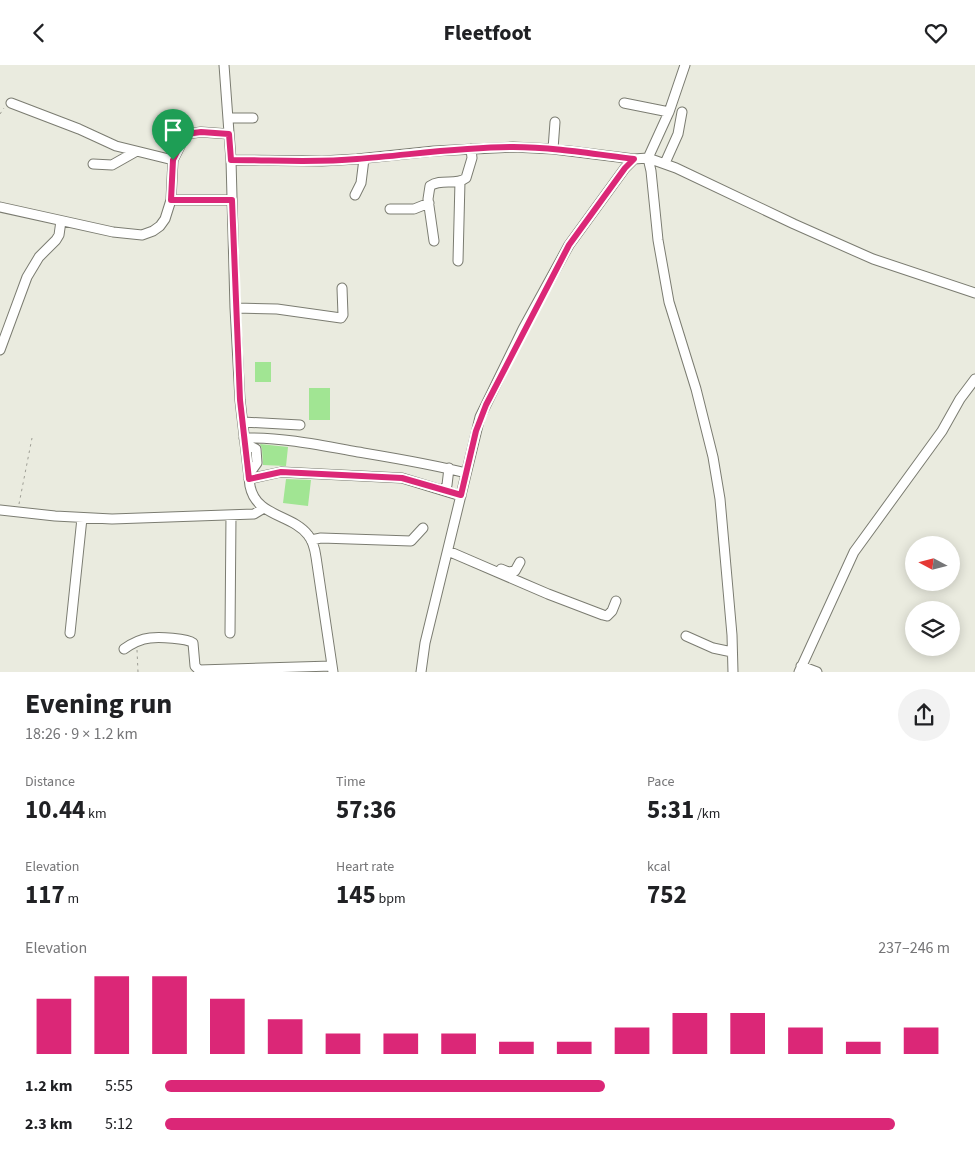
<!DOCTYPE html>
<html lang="en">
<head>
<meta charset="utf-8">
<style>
  :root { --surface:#fff; --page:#f2f2f2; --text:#202124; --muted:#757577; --accent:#db2777 }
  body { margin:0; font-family:"Source Sans 3",sans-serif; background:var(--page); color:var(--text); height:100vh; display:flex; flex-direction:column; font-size:19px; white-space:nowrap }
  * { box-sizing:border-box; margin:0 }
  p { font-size:16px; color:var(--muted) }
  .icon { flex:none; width:28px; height:28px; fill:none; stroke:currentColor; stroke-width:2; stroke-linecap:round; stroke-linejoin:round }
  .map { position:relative; height:607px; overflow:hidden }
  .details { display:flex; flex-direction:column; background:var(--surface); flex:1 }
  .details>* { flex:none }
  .needle { width:32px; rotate:277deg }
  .buttons { position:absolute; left:905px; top:471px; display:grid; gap:10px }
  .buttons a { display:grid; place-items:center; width:55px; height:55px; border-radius:50%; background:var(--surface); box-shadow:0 2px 12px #0003; font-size:25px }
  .pin { position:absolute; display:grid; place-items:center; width:42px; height:42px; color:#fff; margin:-51px -21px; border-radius:50% 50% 50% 0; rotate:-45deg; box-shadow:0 0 5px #0007 }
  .pin .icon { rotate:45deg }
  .round { display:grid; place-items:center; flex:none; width:52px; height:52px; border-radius:26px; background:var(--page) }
  .summary { display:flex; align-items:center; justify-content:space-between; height:85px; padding:0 25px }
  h1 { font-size:28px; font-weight:700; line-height:38px }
  .metrics { display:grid; grid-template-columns:repeat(3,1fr); gap:8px; height:85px; padding:5px 25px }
  .metrics div { display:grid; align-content:center }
  .metrics b { font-size:25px; font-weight:700 }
  .metrics small { font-size:14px; font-weight:400 }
  .metrics p { font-size:14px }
  .chart { height:140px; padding:10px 25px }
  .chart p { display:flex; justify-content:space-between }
  .chart svg { width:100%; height:90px; margin-top:5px; stroke:var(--accent); stroke-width:6 }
  ul { padding:0 25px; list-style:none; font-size:16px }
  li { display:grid; grid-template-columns:80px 60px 1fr; align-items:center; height:38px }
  li i { height:12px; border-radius:6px; background:var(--accent) }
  header { display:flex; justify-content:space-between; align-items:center; height:65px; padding:0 25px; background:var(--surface); font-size:22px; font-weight:700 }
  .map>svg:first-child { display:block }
</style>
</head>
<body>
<header><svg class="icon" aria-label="back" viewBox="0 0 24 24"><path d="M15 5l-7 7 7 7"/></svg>Fleetfoot<svg class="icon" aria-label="heart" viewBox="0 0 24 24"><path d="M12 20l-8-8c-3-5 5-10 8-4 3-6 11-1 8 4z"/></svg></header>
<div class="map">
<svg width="975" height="607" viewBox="0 0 975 607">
  <rect width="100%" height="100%" fill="#eaebdf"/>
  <path fill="#a1e593" d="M255,297H271V317H255Z
    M309,323H330V355H309Z
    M260,379L288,382L286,401L263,400L262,384Z
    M286,414L311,415L308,441L283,438Z"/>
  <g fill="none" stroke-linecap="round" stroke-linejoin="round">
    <defs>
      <path id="minor" d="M224,0L231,95L235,243L240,335L250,421C256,452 292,449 308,470C313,476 315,485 316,492L333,607
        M685,0L669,47L648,93L651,106L658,175L669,237L696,324L713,392L720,434L732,570L733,607
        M11,38L79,64L116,81L173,95
        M624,38L669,47
        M228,53H253
        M553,84L555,57
        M231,95L322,96L357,94L434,86L513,82L553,84L634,94L648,93L676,103L794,159L873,194L975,228
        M665,98L678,69L682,47
        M93,99L112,100L135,87
        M355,130L361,118L364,94
        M171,135L173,95L186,69L201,67L229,69
        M0,142L113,167L142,170L153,166L160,161L165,154L171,135H232
        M390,144H414L429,138
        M434,176L428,134L430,121C441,113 456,121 466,113L472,93L471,84
        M458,196L460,116
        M235,243L277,244L341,253L343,250L342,223
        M0,285L27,212L39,192L56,175L59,170L61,156
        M243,357L300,360
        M244,373C282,372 320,380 358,387C394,393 431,399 466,408
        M250,381L256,384L257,398L252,405
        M249,414L281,407L402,413L461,431
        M443,425L447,420L449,403
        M0,445L55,451L112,454L254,449L264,443
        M311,475L321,473L411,476L423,463
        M448,486L548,529L603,550L607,551L612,546L616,536
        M501,504L508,507L515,506L520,497
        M70,568L82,453
        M230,568L231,450
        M686,571L713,583L732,587
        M124,584C131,579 141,574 150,573C159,572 187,573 193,578L195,601L199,605L332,601
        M801,601L817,607
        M421,607L425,578L480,352L523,264L569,180L625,103L634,94
        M799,607L854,487L942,366L960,334L975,314"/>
    </defs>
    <use href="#minor" stroke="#7b7c71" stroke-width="11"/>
    <path stroke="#9e9e95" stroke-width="1" stroke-dasharray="2.5 4" stroke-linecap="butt" d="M0,49L4,43
      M19,439L32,373
      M137,585L138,607"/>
    <use href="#minor" stroke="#fff" stroke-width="9"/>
  </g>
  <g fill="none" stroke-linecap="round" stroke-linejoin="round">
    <defs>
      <path id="route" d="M201,67L229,69L231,95C273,95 315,98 357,94C409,90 461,82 513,82C553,82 594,89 634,94L625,103L569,180L486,340L476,366L461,430L402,413L281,407L249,414L240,335L232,135H171L173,95L186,69Z"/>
    </defs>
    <use href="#route" stroke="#fff" stroke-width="10"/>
    <use href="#route" stroke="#db2777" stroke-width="6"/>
  </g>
</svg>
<div class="buttons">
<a><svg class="needle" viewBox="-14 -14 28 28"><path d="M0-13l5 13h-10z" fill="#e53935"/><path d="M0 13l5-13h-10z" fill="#757577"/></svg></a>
<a><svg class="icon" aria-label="layers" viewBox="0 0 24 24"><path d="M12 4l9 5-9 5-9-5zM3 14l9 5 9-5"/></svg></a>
</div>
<div class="pin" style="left:173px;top:95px;background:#1e9e55"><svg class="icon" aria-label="arrive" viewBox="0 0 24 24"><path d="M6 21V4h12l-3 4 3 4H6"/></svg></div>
</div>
<section class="details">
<div class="summary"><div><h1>Evening run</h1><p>18:26 · 9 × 1.2 km</p></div><a class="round"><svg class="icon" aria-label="share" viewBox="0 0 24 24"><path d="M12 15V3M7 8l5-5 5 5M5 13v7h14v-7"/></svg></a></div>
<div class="metrics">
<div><p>Distance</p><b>10.44<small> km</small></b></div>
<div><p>Time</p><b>57:36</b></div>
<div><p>Pace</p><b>5:31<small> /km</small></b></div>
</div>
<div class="metrics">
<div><p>Elevation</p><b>117<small> m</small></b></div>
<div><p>Heart rate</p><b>145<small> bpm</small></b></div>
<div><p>kcal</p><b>752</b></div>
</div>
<div class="chart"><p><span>Elevation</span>237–246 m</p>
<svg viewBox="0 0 160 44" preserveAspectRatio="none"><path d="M5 44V17M15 44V6M25 44V6M35 44V17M45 44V27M55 44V34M65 44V34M75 44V34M85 44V38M95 44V38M105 44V31M115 44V24M125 44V24M135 44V31M145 44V38M155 44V31"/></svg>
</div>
<ul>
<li><b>1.2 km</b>5:55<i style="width:56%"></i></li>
<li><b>2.3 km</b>5:12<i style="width:93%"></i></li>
</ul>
</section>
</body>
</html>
